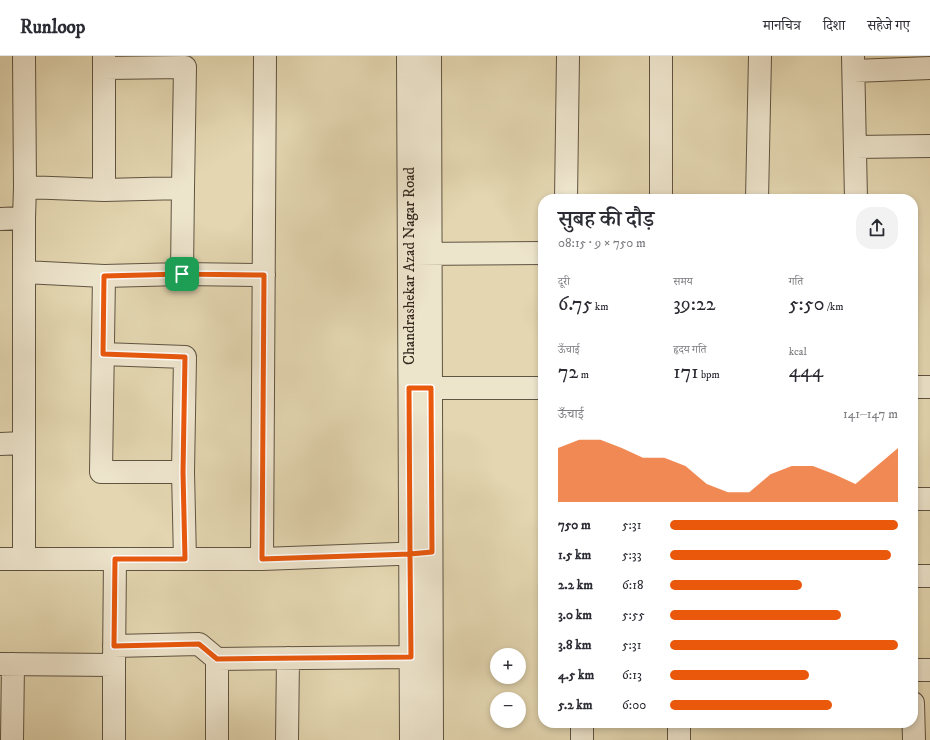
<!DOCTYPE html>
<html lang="hi">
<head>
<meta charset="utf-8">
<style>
  :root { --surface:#fff; --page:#f2f2f3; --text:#2b2b33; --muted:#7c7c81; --line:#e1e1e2; --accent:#ea580c }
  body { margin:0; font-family:"IM FELL DW Pica","Noto Serif Devanagari",serif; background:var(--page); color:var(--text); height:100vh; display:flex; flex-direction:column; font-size:15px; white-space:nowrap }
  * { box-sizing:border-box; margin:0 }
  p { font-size:13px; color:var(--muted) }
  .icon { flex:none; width:22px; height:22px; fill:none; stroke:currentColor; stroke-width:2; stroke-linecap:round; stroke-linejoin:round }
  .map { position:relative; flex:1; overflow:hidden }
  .drawer { position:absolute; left:538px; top:138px; width:380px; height:534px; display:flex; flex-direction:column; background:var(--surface); border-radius:16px; box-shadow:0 2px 6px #0003 }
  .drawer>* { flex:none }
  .tools { position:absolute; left:490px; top:592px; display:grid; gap:8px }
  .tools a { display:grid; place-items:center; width:36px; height:36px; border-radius:50%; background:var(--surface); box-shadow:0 2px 6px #0003; font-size:20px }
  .pin { position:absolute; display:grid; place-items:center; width:34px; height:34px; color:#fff; margin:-17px; border-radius:8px; box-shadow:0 2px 6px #0006 }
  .round { display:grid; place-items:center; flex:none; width:42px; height:42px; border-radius:16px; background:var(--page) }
  .head { display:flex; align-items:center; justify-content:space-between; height:68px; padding:0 20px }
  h1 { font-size:22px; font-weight:600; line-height:30px }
  .metrics { display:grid; grid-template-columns:repeat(3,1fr); gap:6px; height:68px; padding:4px 20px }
  .metrics div { display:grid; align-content:center }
  .metrics b { font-size:20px; font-weight:600 }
  .metrics small { font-size:11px; font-weight:400 }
  .metrics p { font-size:11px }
  .chart { height:112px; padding:8px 20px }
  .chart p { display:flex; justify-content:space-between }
  .chart svg { width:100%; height:72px; margin-top:4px; fill:var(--accent); opacity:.7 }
  ul { padding:0 20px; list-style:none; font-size:13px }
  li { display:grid; grid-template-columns:64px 48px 1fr; align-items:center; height:30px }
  li i { height:10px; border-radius:5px; background:var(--accent) }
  header { display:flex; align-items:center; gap:24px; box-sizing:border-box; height:56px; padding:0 20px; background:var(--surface); border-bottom:1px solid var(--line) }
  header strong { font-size:19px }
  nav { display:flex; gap:22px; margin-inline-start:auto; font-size:14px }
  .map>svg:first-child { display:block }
</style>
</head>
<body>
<header>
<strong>Runloop</strong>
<nav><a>मानचित्र</a><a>दिशा</a><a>सहेजे गए</a></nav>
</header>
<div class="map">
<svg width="930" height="684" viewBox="0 0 930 684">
  <rect width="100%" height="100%" fill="#e3d6b0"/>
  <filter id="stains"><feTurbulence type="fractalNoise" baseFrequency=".005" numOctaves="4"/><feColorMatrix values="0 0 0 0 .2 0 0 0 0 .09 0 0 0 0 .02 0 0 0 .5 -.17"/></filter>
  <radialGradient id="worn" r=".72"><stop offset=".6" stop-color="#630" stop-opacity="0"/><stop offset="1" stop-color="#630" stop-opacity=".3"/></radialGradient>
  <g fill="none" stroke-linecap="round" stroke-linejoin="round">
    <defs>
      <path id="minor" d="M104,0V134L183,132L182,218
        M408,0L411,684
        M430,0L432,684
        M853,0L856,143
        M104,12L185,11L183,132
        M854,15L930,12
        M855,91L930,90
        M25,131L104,134
        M566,143L568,0
        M661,143V0
        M757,143L760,0
        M24,162V503
        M0,163L24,162L25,131L24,0
        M415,198L543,197
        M24,216L104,220
        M103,298L185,301L183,416
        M913,331H930
        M417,332H543
        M0,388L24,387
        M913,443H930
        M0,503H262L424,497
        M185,503L183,416H101L104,220L182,218L264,219
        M262,503L265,0
        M913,520H930
        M114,590L199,588L217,603
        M0,608L114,609L115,503
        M114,609V684
        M913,614H930
        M913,647L914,684
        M582,667V684
        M12,684L13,608
        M217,684V603L411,601
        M287,684L288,602
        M679,684V667"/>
    </defs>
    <use href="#minor" stroke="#605442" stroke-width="24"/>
    <use href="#minor" stroke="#ede4cc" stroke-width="22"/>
  </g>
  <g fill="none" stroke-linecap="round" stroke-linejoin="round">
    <defs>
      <path id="route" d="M182,218L104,220L103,298L185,301L183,416L185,503H115L114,590L199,588L217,603L411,601L410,498L432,496L431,332H409L410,498L262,503L264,219L182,218"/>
    </defs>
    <use href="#route" stroke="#fff" stroke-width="8"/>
    <use href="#route" stroke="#ea580c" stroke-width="5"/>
  </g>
  <g text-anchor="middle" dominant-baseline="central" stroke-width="4" stroke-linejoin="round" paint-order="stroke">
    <g font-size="15" fill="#35281e" stroke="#ede4cc">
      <text transform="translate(409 210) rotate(-90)">Chandrashekar Azad Nagar Road</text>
    </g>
  </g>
  <rect width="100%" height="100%" filter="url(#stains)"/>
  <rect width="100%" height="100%" fill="url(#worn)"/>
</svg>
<div class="tools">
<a>+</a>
<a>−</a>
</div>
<div class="pin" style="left:182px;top:218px;background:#1e9e55"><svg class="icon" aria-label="arrive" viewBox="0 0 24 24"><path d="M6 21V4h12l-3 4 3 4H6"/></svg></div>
<section class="drawer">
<div class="head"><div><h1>सुबह की दौड़</h1><p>08:15 · 9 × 750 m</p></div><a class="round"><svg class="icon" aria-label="share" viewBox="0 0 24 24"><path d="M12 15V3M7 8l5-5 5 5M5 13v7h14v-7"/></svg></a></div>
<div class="metrics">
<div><p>दूरी</p><b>6.75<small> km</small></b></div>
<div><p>समय</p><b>39:22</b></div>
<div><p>गति</p><b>5:50<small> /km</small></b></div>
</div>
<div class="metrics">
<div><p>ऊँचाई</p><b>72<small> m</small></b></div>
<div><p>हृदय गति</p><b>171<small> bpm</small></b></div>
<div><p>kcal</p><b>444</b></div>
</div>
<div class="chart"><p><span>ऊँचाई</span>141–147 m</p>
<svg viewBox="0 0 160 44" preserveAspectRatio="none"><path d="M0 44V11L10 6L20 6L30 11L40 17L50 17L60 22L70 33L80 38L90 38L100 27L110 22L120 22L130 27L140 33L150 22L160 11V44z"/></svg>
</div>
<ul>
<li><b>750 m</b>5:31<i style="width:100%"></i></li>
<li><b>1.5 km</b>5:33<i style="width:97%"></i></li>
<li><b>2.2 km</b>6:18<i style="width:58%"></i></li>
<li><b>3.0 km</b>5:55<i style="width:75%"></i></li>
<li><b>3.8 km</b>5:31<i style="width:100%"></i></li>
<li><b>4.5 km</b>6:13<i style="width:61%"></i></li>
<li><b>5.2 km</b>6:00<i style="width:71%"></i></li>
</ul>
</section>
</div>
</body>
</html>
